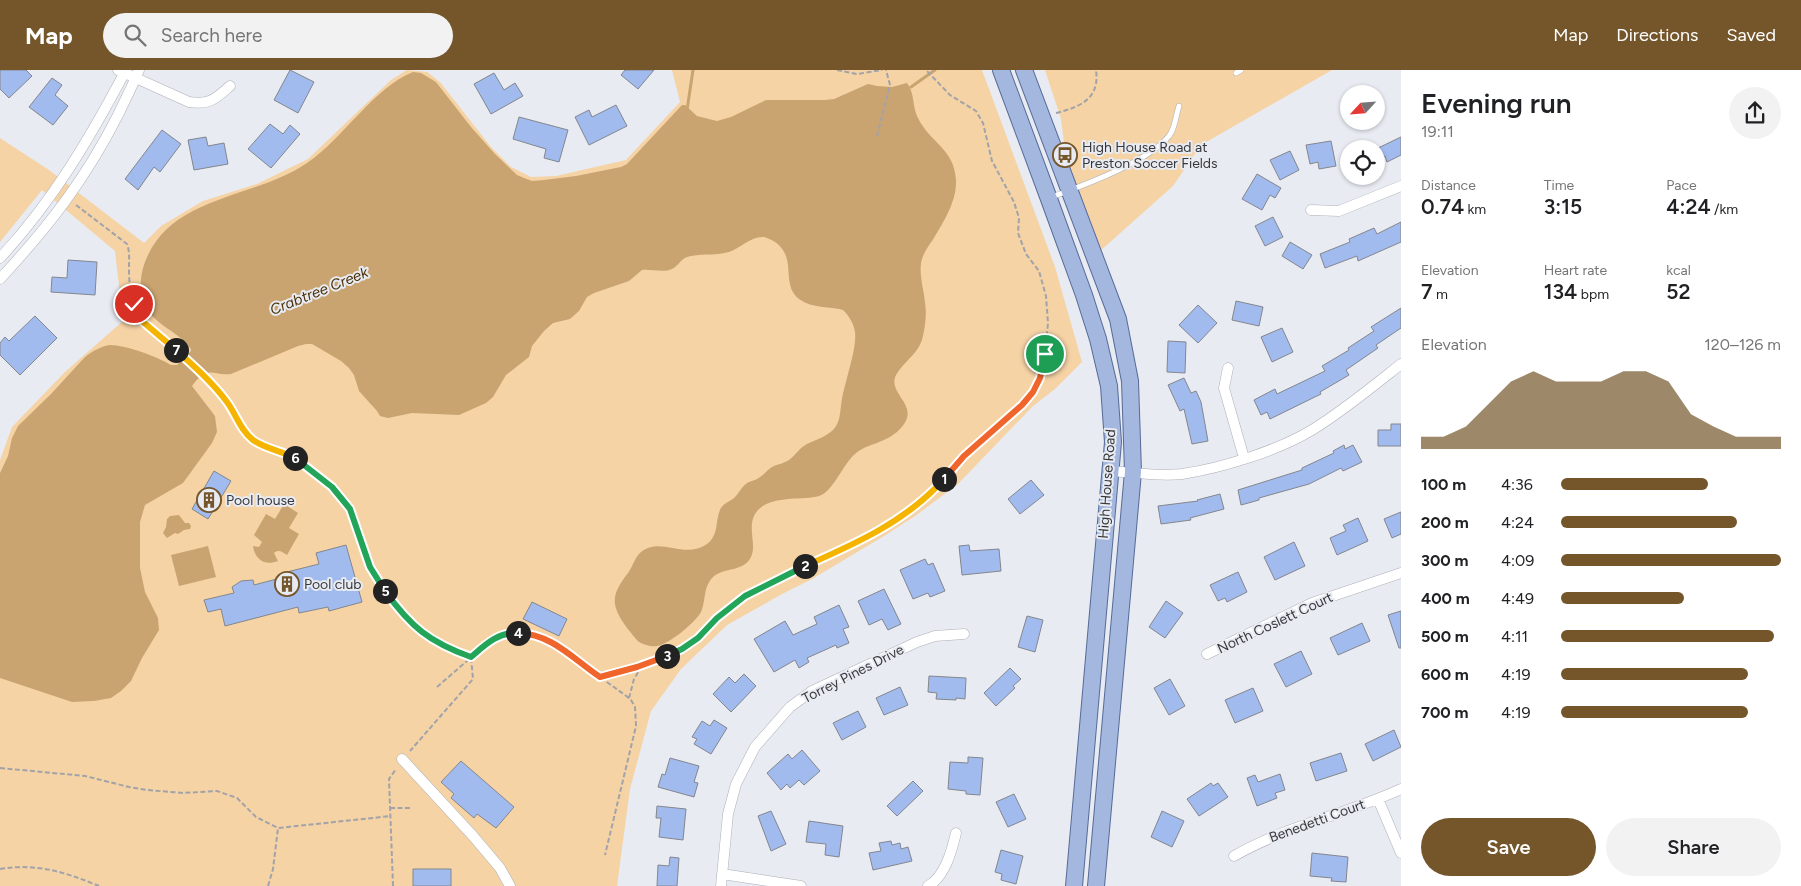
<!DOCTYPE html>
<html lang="en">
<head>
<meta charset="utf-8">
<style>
  :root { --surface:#fff; --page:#f2f2f2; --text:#202124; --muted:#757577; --accent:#74562a }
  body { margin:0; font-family:Figtree,sans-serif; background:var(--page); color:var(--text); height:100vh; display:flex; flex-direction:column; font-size:19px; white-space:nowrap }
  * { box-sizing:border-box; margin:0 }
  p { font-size:16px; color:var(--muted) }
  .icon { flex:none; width:28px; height:28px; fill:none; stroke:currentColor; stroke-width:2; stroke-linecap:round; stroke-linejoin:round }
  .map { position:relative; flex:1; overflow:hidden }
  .panel { display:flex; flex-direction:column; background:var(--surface); width:400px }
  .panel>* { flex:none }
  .needle { width:32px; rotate:244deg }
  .controls { position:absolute; left:1340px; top:15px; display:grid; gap:10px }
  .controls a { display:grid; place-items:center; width:45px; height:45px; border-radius:50%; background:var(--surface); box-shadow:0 1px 4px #0004; font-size:25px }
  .pin { position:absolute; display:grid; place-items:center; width:42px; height:42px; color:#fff; margin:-21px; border:2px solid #fff; border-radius:50%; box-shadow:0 1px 5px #0007 }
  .km { position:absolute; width:25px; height:25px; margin:-12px; border-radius:50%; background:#222; color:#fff; font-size:14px; line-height:25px; text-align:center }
  .round { display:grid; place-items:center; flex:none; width:52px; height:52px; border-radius:26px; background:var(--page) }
  .summary { display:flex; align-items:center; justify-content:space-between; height:85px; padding:0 20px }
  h1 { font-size:28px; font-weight:600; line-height:38px }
  .metrics { display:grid; grid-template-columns:repeat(3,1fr); gap:8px; height:85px; padding:5px 20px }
  .metrics div { display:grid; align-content:center }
  .metrics b { font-size:21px; font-weight:600 }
  .metrics small { font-size:14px; font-weight:400 }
  .metrics p { font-size:14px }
  .chart { height:140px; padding:10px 20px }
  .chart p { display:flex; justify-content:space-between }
  .chart svg { width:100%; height:90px; margin-top:5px; fill:var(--accent); opacity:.7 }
  .button { display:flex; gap:10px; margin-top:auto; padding:10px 20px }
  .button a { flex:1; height:58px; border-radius:30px; background:var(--accent); color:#fff; font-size:20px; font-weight:600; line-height:58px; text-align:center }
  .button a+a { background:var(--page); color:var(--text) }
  ul { padding:0 20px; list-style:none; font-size:16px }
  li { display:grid; grid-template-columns:80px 60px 1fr; align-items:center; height:38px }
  li i { height:12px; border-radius:6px; background:var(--accent) }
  header { display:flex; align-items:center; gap:30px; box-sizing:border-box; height:70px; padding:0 25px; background:var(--accent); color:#fff }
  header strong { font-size:24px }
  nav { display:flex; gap:28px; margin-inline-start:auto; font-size:18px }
  .search { width:350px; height:45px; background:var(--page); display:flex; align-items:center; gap:12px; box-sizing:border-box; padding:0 18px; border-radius:28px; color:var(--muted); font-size:19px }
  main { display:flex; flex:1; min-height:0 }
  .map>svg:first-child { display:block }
</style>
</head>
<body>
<header>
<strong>Map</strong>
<div class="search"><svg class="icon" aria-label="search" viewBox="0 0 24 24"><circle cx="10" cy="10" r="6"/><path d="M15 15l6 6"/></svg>Search here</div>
<nav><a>Map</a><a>Directions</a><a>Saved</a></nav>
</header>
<main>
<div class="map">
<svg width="1401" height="816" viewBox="0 0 1401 816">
  <rect width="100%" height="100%" fill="#e8ebf2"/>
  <path fill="#f5d3a5" d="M407,0L427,2L440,12L491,77L511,97L531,107L556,106L626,90L680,32L672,0H982L1055,197L1082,292L1055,319L1033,336L958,414L915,446L884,466L812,509L784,523L727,555L681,599L651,641L630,719L617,816H0V390L12,357L65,302L123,251L115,181L42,120L0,172V68L49,100L144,173L161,156L203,131L257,114L308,89L391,10Z
    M1045,0H1332L1201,75L1173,116L1099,182L1070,98L1065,81L1061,49Z"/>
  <path fill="#c9a471" d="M413,2L421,3L436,12L471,57L495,84L517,105L524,108L532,111L544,110L576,106L621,97L627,94L682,35H685L697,46L717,51L731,47L766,30H825L834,29L868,14L877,16L892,17L907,13C915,23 912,37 918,48C931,74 954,78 956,110C957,131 944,151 934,168C930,174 924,182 922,189C918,203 924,219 925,233C927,245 925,258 922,270C917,285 903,292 896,305C886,324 924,336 899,360C885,374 867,373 855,384C843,394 833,422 819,426C801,431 767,424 755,444C747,458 757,474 751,487C744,502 724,497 713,507C703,517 706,531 701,542C695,553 669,574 657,576C652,577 644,575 639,572C635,569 631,562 627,558C610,535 611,525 628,503C633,496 635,487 641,482C661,466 684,490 707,474C719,465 715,452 720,440C722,434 729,432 734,428C739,424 741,417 746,414C749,411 753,411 757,409C763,406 766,401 772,397C777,394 783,394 789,390C796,385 799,378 807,374C817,369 826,367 834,359C841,351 840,339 842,329C845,311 857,279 855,262C854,254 849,246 843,240C829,236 813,239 799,229C780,214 798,188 775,172C772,170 768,168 764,167C751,166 741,178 729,182C716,186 701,183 687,187C681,189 678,196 672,199C664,203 651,199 642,200L629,211L594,223L587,227L579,241L570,249L553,253L544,261L532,276L529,287L506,305L493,327L486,333L459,345L412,343L388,348L380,346L377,341L359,321L354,305L349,298L341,291L312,274H306L298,276L231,304C211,306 208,294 192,316L215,346L217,362L212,373L183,413L145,435L140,452V498L145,522L158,548L159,560L142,588L131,611L121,621L111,628L94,631L72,632L0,608V403L8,386L12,368L18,356L51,324L85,287C93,281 101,276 110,275C126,275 158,287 171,295H177L191,281V279C179,262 157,256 146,238C139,227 140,210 143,198C165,125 253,130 307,93C343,69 374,17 413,2Z
    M284,434L298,443L289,458L299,464L287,485C282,482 279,479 274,483L278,491C265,496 255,490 253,476L259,477L262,472L254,465L266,444L275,449Z
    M179,445L185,453H189L191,456L190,459L184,460L178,464L175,463L167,468L163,463L166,457L167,449L170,446Z
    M208,476L216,507L179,516L171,485Z"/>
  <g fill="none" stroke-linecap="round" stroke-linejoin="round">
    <path stroke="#c9a471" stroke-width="3" d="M911,17L935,0
      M687,40L693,0"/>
  </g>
  <path fill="#a2bbef" stroke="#83868d" d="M0,0H26L32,6L9,28L0,19Z
    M290,0L314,12L298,43L274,30Z
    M625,0H654L638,19L621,5Z
    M494,3L504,20L515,13L523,26L491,44L474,14Z
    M52,8L62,15L55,25L68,36L53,55L29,37Z
    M616,35L627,56L589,75L575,47L589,40L592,47Z
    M519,47L568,60L559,92L544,88L546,79L513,69Z
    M270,54L283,64L290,55L300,64L271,98L248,79Z
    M162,60L181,74L160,102L154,97L138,120L125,109Z
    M206,67L208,76L224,73L228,94L194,100L188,70Z
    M1401,67V85L1387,92L1385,86L1376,90V79Z
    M1331,71L1336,96L1319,99L1318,92L1310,94L1306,75Z
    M1290,81L1299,100L1280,110L1270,90Z
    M1257,104L1281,118L1275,128L1270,125L1262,140L1242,129Z
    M1273,147L1283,167L1265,176L1255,156Z
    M1401,152V172L1358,191L1357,186L1325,198L1320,184L1350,172L1349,169L1374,158L1377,164Z
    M1290,172L1312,185L1303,199L1282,186Z
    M68,190L97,192L95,225L51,222L52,207L67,208Z
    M1236,231L1263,237L1259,256L1232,250Z
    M1198,235L1217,253L1198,273L1179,255Z
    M1401,238V258L1376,275L1378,278L1346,300L1349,305L1320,322L1321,324L1270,349L1267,342L1261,345L1254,330L1275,319L1277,324L1325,301L1322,296L1349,280L1348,278L1374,261L1371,257Z
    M35,246L57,268L20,305L0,285V273L5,267L9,271Z
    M1282,258L1293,282L1272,292L1261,267Z
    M1168,271L1186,272L1185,303L1167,302Z
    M1184,308L1191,323L1196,321L1201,332L1208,371L1192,374L1184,339L1180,341L1168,315Z
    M1391,354H1401V376H1378V360H1391Z
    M1344,375L1345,379L1353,375L1362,392L1343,401L1341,398L1309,414L1259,428V430L1241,435L1238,420L1302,400V398L1334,383L1333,381Z
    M214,401L231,411L208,449L192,439Z
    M1031,410L1044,425L1020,444L1008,429Z
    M1220,424L1224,439L1190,448L1191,450L1161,454L1158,436L1198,431L1197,430Z
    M1401,442V464L1392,468L1384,449Z
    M1358,448L1368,471L1337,485L1330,468L1346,461L1343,455Z
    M1294,472L1305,496L1275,510L1264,487Z
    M346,475L362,532L329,541L328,537L299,543L298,537L225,556L221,539L208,542L204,530L234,523L232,517L241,511L253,510L254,515L288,506L287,502L319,494L316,483Z
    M969,475L970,481L999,479L1001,501L962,505L959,476Z
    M925,489L928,495L933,493L945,521L930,527L928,523L913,529L900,500Z
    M1238,502L1247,522L1227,532L1225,528L1218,531L1210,515Z
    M884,519L901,554L888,560L882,549L869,555L858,531Z
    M1166,531L1183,543L1165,568L1149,557Z
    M532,532L567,549L559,566L523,549Z
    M839,535L849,557L843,559L849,573L837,578L836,575L807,588L809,592L799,598L795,590L774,602L754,569L785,551L793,565L817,554L814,547Z
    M1401,541V578H1399L1388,545Z
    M1027,546L1043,550L1035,582L1018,577Z
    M1362,553L1370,571L1338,585L1330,568Z
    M1301,581L1312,604L1286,617L1274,594Z
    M1010,598L1021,609L1013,616L1015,618L996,636L984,623Z
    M744,604L756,616L731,642L713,624L729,607L735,613Z
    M929,606L966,608L965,629L956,628V630L936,629L937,623L928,622Z
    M1170,609L1185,636L1169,645L1154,618Z
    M900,617L908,635L884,645L876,628Z
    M1253,618L1263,641L1235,653L1225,630Z
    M858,641L866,657L842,670L833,653Z
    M714,650L727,658L711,684L694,674L697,669L692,667L702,651L710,656Z
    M1394,660L1401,677L1373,691L1365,674Z
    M802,680L820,701L804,715L799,710L790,718L787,714L781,720L767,703L788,684L792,689Z
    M1341,683L1347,701L1316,711L1310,693Z
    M968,687L983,688L980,725L966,724V721L948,719L950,692L968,693Z
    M670,688L699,696L694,712L698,713L694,727L658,717L662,704L665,705Z
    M461,691L514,737L496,758L477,744L474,748L451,728L454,724L441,712Z
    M1280,704L1285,720L1275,723L1277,728L1257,736L1247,708L1255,705L1258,712Z
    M913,711L923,721L897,746L887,736Z
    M1211,713L1213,716L1218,713L1228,727L1199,746L1187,729Z
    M1014,724L1026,749L1008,757L996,732Z
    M657,736L686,739L683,770L659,767L661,748H656Z
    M771,741L786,774L771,781L758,746Z
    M1162,741L1184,751L1172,777L1151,767Z
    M809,751L843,756L839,787L825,785L826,774L806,772Z
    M891,771L892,775L900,773L901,779L908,777L912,791L873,800L869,783L881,781L879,773Z
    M1001,780L1023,786L1016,814L1001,810L1002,804L995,802Z
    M1312,783L1348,787L1346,812L1331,811L1332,808L1310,806Z
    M670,787L679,788L677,816H657L658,795L669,796Z
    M413,799H451V816H413Z"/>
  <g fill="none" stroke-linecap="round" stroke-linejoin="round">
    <defs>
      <path id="lane" d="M1236,3L1241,0
        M1052,127C1084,115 1148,92 1169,66C1175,59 1176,45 1179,36"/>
      <path id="street" d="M118,0L189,32C210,35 215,29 230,16
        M1311,140L1339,141L1401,116
        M0,188C53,131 90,68 126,0
        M0,209C49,156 85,110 118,45C125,30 133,15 139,0
        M1228,298L1224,318L1244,388
        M1110,401C1134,402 1158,407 1182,404C1222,398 1277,381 1312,360C1343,341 1372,317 1401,294
        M1207,584L1312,533L1401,503
        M402,689L473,766L500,798L510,816
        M1378,729L1401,783
        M1234,786C1286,756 1347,744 1401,719
        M722,804L801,816
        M721,816L728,744L736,714L755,677L790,637L812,621L917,572L935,566L964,564
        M928,816C945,807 952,780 956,763"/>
      <path id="primary" d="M1001,0L1049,129L1084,225L1098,269L1109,316L1113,372L1074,816
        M1024,0L1118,249L1130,311L1133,402L1096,816"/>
    </defs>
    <use href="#lane" stroke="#acb0b6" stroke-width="6"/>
    <use href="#street" stroke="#acb0b6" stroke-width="11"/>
    <use href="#primary" stroke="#566b98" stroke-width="18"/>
    <path stroke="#a1a3a9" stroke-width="2" stroke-dasharray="5 2.5" stroke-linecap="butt" d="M837,0L857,4L882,0
      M1056,43C1080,37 1100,29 1096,0
      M877,66L890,15L886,0
      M76,135L127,174C130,182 129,190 129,198C129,217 131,234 143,251C168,275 197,296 220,323C232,337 238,358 253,369C264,378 278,380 291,386C306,394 321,406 333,418C339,424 346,431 350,439C356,450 358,466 363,478C376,514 401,550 433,571C445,578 458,582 471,587L473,609L410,681
      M600,607L659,590L682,579L698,568L717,548L745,526L793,501L856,474L899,449L941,413L964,386L1022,335L1033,322L1040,308L1045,284L1048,253L1046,226L1039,201L1026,184L1018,163L1019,148L1014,132L992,91L983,53L976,41L950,25L926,0
      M437,617L491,570C532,551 560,577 591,600C604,611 618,619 631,630L635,637L636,656L605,785
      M629,628L634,609L642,596
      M0,698L85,706L129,717L147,720L183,723L217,721L237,728L256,747L278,758L391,746
      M390,738H410
      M0,799C37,793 65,802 99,816
      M268,816L273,799L278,758
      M393,816L389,709L396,699"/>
    <use href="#lane" stroke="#fff" stroke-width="5"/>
    <use href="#street" stroke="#fff" stroke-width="10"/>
    <use href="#primary" stroke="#a4b7df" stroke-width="16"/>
  </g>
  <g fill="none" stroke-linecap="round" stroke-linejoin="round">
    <defs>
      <path id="split-1" d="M944,409L964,386L1022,335L1033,322L1040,308L1045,284"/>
      <path id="split-2" d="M805,496C855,474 907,451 944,409"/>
      <path id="split-3" d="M667,586L682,579L698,568L717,548L745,526L805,496"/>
      <path id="split-4" d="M518,563C552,564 573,589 600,607L637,597L667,586"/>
      <path id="split-5" d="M385,521C411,557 429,572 471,587C485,575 498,562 518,563"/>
      <path id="split-6" d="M295,388L332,417L350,439L370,497L385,521"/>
      <path id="split-7" d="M176,280C194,296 213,313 227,332C236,344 240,360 253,370C266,379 282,381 295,388"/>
      <path id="split-8" d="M134,234L142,251L176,280"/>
    </defs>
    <use href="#split-1" stroke="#fff" stroke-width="10"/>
    <use href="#split-2" stroke="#fff" stroke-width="10"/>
    <use href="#split-3" stroke="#fff" stroke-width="10"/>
    <use href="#split-4" stroke="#fff" stroke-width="10"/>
    <use href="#split-5" stroke="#fff" stroke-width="10"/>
    <use href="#split-6" stroke="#fff" stroke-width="10"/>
    <use href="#split-7" stroke="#fff" stroke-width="10"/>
    <use href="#split-8" stroke="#fff" stroke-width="10"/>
    <use href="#split-1" stroke="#f0652b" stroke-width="6"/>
    <use href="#split-2" stroke="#f5b400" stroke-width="6"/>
    <use href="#split-3" stroke="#22a559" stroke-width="6"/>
    <use href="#split-4" stroke="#f0652b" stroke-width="6"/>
    <use href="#split-5" stroke="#22a559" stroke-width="6"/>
    <use href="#split-6" stroke="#22a559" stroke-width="6"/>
    <use href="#split-7" stroke="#f5b400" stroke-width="6"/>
    <use href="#split-8" stroke="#f5b400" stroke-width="6"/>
  </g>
  <defs>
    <symbol id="bus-ring" viewBox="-11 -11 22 22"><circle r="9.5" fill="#e8ebf2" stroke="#74562a" stroke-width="1.5"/><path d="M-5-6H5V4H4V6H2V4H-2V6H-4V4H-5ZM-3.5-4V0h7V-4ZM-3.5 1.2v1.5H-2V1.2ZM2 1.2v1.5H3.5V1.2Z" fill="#74562a"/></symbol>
    <symbol id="building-ring" viewBox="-11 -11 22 22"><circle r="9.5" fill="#e8ebf2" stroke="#74562a" stroke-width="1.5"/><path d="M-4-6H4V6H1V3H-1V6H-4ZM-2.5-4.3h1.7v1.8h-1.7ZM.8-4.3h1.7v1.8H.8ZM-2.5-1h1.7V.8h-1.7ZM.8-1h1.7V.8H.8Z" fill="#74562a"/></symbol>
  </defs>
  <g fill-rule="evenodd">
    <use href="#bus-ring" x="1051" y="71" width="28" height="28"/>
    <use href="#building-ring" x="195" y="416" width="28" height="28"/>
    <use href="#building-ring" x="273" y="500" width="28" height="28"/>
  </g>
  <g text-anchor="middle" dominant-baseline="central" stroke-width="4" stroke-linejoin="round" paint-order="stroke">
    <g font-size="14" fill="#36373a" stroke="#e8ebf2" text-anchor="start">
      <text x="1082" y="77">High House Road at<tspan x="1082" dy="16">Preston Soccer Fields</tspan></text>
      <text x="226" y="430">Pool house</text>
      <text x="304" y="514">Pool club</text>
    </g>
    <g font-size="14" fill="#36373a" stroke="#e8ebf2">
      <text transform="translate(1107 414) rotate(-86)">High House Road</text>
      <text transform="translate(1275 553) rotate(-25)">North Coslett Court</text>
      <text transform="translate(853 604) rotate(-27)">Torrey Pines Drive</text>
      <text transform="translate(1317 751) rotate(-20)">Benedetti Court</text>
    </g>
    <g font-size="15" font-style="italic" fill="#4c3208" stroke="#e8ebf2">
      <text transform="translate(319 221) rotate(-22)">Crabtree Creek</text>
    </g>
  </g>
</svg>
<div class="controls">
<a><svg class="needle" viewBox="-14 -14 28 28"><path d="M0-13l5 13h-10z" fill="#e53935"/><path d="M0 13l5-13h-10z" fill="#757577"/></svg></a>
<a><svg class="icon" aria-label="locate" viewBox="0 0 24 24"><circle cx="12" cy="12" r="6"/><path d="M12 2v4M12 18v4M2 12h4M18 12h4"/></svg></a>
</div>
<div class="pin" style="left:1045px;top:284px;background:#1e9e55"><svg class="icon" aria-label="arrive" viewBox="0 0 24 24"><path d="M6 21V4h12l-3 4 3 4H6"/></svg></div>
<div class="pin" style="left:134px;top:234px;background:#d93025"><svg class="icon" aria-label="check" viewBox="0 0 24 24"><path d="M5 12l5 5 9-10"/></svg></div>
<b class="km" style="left:944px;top:409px">1</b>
<b class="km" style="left:805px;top:496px">2</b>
<b class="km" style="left:667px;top:586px">3</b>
<b class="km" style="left:518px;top:563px">4</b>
<b class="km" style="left:385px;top:521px">5</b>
<b class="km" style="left:295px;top:388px">6</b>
<b class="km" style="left:176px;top:280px">7</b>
</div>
<section class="panel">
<div class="summary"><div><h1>Evening run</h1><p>19:11</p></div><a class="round"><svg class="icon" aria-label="share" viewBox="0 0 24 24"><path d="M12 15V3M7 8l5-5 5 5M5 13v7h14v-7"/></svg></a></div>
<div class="metrics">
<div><p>Distance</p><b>0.74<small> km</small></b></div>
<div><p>Time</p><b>3:15</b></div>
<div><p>Pace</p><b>4:24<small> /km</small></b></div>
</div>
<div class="metrics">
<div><p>Elevation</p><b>7<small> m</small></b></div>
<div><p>Heart rate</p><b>134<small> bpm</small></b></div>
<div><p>kcal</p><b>52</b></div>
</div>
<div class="chart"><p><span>Elevation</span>120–126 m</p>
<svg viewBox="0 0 160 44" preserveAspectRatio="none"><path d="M0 44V38L10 38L20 33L30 22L40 11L50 6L60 11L70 11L80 11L90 6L100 6L110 11L120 27L130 33L140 38L150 38L160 38V44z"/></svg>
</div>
<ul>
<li><b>100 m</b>4:36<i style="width:67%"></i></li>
<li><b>200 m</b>4:24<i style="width:80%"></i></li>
<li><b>300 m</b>4:09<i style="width:100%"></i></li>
<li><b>400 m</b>4:49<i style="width:56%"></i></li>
<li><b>500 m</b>4:11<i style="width:97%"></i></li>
<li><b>600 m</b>4:19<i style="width:85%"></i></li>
<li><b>700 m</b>4:19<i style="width:85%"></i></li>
</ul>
<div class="button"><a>Save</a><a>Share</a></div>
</section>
</main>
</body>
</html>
